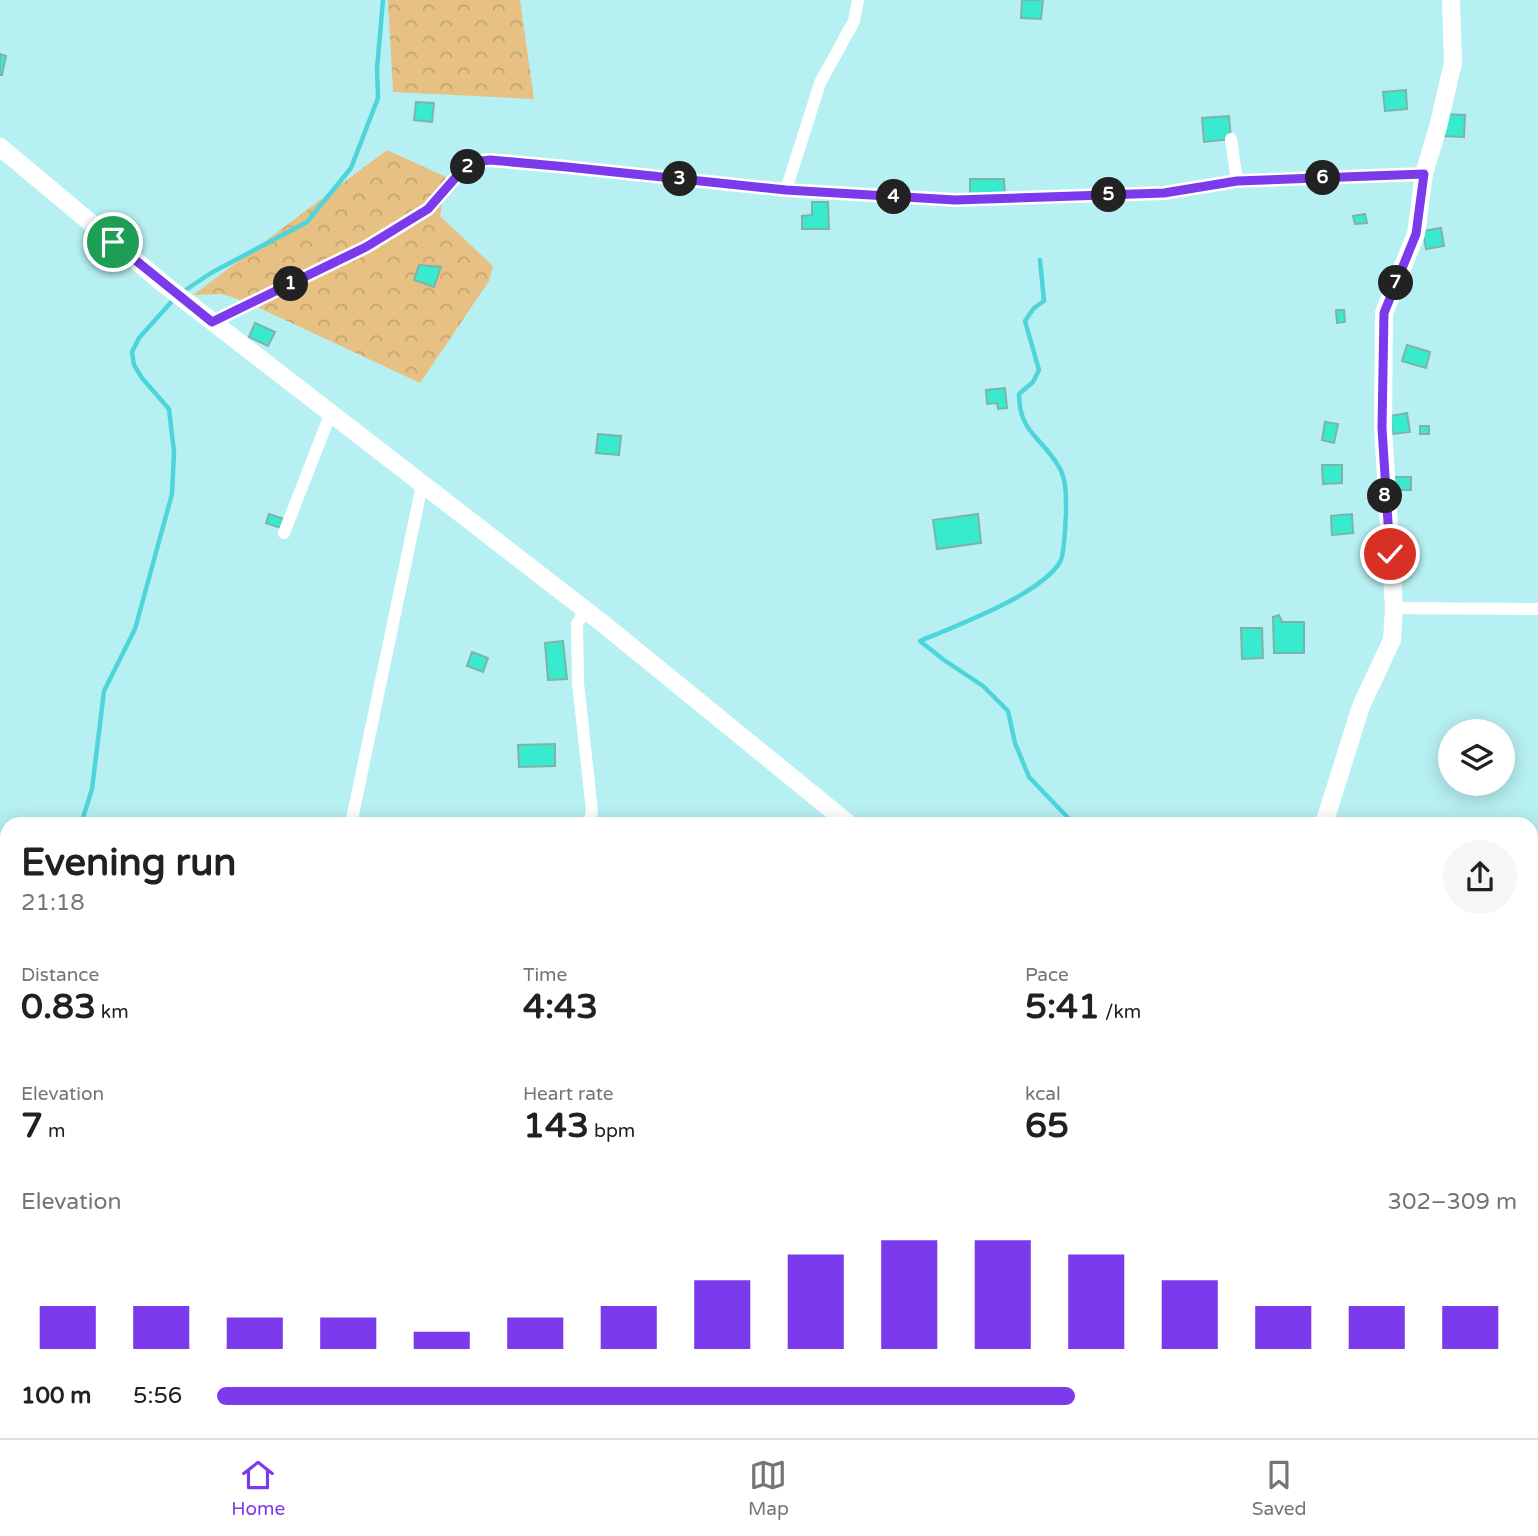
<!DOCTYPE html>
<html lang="en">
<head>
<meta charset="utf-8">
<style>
  :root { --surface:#fff; --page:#f6f6f6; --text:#202124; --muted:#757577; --line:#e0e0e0; --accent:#7c3aed }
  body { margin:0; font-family:"Varela Round",sans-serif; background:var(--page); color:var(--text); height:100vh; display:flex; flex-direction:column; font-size:26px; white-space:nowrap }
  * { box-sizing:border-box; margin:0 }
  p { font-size:23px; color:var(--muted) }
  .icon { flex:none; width:38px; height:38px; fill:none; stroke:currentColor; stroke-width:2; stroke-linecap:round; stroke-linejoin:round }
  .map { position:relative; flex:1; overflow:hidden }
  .panel { position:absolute; left:0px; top:817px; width:1538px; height:621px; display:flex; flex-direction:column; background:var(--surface); border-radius:21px 21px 0 0; box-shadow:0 4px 18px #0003 }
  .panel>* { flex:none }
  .tools { position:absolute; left:1438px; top:719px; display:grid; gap:14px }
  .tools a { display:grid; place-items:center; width:77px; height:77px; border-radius:50%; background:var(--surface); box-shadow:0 4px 18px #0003; font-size:35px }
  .pin { position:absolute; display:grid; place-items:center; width:60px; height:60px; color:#fff; margin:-30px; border:4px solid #fff; border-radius:50%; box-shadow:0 2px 7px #0007 }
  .km { position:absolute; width:35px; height:35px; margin:-18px; border-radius:50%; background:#222; color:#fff; font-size:19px; line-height:35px; text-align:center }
  .round { display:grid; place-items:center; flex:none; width:74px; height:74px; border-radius:37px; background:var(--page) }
  .headline { display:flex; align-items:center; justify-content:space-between; height:119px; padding:0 21px }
  h1 { font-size:38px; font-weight:700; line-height:52px }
  .figures { display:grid; grid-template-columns:repeat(3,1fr); gap:10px; height:119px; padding:7px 21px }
  .figures div { display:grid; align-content:center }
  .figures b { font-size:35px; font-weight:700 }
  .figures small { font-size:19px; font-weight:400 }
  .figures p { font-size:19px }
  .chart { height:196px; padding:14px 21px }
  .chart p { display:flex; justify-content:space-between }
  .chart svg { width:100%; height:126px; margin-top:7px; stroke:var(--accent); stroke-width:6 }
  ul { padding:0 21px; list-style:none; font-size:23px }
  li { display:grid; grid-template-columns:112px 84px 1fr; align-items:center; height:52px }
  li i { height:18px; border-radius:9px; background:var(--accent) }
  .dock { display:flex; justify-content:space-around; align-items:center; height:98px; border-top:2px solid var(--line); background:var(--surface); font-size:19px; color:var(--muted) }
  .dock a { display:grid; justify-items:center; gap:4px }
  .dock .on { color:var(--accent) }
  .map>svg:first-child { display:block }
</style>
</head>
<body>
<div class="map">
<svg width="1538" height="1438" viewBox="0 0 1538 1438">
  <defs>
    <pattern id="forest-crowns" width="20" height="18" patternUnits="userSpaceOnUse" patternTransform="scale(1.75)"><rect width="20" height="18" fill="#e7c183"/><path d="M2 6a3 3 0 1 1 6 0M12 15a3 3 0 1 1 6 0" fill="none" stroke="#c4a570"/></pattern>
  </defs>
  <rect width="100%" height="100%" fill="#b7f0f2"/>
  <path fill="url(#forest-crowns)" d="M388,0H520L534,99L393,92Z
    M387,150L446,177L440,216L493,266L489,281L420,383L251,304L223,294L193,295Z
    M671,1432H1012V1438H670Z"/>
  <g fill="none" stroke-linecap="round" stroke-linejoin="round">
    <path stroke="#4ed5da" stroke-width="4.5" d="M1040,260L1044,301L1034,308L1025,321L1039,370L1033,382L1019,394C1019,433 1042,437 1059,467C1067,480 1066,499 1066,514C1065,525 1065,553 1060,562C1040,595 956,626 920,641L944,660L983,686L1008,711L1015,743L1029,777L1074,824
      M181,293L211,273L307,222L351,168L378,98L377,69L383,0
      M81,824L92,789L104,691L135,629L172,494L174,452L169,409L142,378L134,365L132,352L139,338L174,299
      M206,1438L209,1432
      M1002,1438L1005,1432"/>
  </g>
  <path fill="#39ebce" stroke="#7fb3a7" stroke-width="2" d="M1022,0H1043L1041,19L1021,18Z
    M0,54L6,56L2,75H0Z
    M1406,90L1407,109L1385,111L1383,92Z
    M416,102L434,103L432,122L414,120Z
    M1444,114L1465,115L1464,137L1443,136Z
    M1229,116L1231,139L1204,142L1202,118Z
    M970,179H1004L1005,199L970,200Z
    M812,202H828L829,229H802V216L812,215Z
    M1365,214L1367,223L1355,224L1353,216Z
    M1441,228L1444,246L1426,249L1423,231Z
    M419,265L441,267L434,287L414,280Z
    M1336,310H1344L1345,322L1337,323Z
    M255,323L275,332L268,346L249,337Z
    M1407,345L1430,352L1426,368L1402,361Z
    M1005,388L1007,408L998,409L997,403L987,404L986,390Z
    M1407,413L1410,432L1393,434L1390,416Z
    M1325,422L1338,424L1334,443L1322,440Z
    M1420,426H1429V434H1420Z
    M598,434L621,436L619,455L596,453Z
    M1322,465H1342V483L1323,484Z
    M1391,477H1411V490H1392Z
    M269,514L284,519L281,528L266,523Z
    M978,514L981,543L937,549L933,520Z
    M1352,514L1353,533L1332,535L1331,516Z
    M1279,615L1282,622H1304V653H1274L1273,617Z
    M1241,628H1262L1263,658L1242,659Z
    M563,641L567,679L548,680L545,643Z
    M472,652L488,658L483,672L467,666Z
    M555,744V766L519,767L518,745Z
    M7,1211V1222L2,1223L0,1212Z
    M0,1257H7V1280H1Z"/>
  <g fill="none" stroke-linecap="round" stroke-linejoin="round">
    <path stroke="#79a6a7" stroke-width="2.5" stroke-dasharray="5 3.5" stroke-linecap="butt" d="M876,1438L877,1432"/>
    <path stroke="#fff" stroke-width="12" d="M858,0L854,21L820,83L786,190L955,200L1164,193L1237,181L1424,174
      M1231,139L1237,181
      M212,322L366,247L428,209L456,177L474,162L490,160L567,167L786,190
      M284,533L330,415
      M1394,608L1538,609
      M585,611L577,624L578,683L592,811L589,824
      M351,824L422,485
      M1531,1152L1538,1150
      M0,1249H7
      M1531,1284L1538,1285
      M0,1313H7
      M1161,1432L1162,1438
      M404,1438L406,1432"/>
    <path stroke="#fff" stroke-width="18" d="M0,147L165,285L601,622L849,824
      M1324,824L1361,706L1392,640L1394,608L1383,428L1384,313L1416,234L1424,174L1438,127L1453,63L1451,0
      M1531,1357L1538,1362"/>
  </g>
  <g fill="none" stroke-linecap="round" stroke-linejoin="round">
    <defs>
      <path id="route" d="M113,242L212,322L366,247L428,209L456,177L474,162L490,160L567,167L786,190L955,200L1164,193L1237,181L1424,174L1416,234L1384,313L1382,428L1390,554"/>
    </defs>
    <use href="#route" stroke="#fff" stroke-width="14"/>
    <use href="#route" stroke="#7c3aed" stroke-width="9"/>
  </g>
</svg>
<div class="tools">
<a><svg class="icon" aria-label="layers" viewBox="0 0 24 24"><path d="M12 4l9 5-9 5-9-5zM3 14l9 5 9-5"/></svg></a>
</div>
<div class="pin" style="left:113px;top:242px;background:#1e9e55"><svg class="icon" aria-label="arrive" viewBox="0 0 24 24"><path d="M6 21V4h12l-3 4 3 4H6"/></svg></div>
<div class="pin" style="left:1390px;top:554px;background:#d93025"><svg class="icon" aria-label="check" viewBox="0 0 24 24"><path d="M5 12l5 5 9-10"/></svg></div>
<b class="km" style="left:291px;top:284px">1</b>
<b class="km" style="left:468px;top:167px">2</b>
<b class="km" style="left:680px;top:179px">3</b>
<b class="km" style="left:894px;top:197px">4</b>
<b class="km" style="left:1109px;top:195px">5</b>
<b class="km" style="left:1323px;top:178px">6</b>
<b class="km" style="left:1396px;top:283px">7</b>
<b class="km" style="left:1385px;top:496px">8</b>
<section class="panel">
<div class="headline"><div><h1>Evening run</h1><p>21:18</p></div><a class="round"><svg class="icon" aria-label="share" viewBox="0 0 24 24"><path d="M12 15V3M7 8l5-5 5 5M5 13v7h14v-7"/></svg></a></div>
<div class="figures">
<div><p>Distance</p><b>0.83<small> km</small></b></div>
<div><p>Time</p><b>4:43</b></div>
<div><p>Pace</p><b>5:41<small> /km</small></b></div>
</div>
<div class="figures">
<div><p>Elevation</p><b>7<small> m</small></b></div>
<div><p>Heart rate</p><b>143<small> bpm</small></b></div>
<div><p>kcal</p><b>65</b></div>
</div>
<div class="chart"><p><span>Elevation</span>302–309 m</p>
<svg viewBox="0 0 160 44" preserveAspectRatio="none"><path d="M5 44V29M15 44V29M25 44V33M35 44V33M45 44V38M55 44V33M65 44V29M75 44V20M85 44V11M95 44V6M105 44V6M115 44V11M125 44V20M135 44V29M145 44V29M155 44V29"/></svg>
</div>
<ul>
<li><b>100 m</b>5:56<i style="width:66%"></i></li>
</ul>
</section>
</div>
<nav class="dock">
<a class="on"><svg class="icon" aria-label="home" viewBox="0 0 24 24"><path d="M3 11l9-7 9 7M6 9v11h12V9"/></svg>Home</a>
<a><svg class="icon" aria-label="map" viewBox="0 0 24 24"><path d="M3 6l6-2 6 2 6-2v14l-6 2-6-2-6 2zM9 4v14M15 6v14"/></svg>Map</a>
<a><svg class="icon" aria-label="saved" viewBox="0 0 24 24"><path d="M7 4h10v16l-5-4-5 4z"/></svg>Saved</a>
</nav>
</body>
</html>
